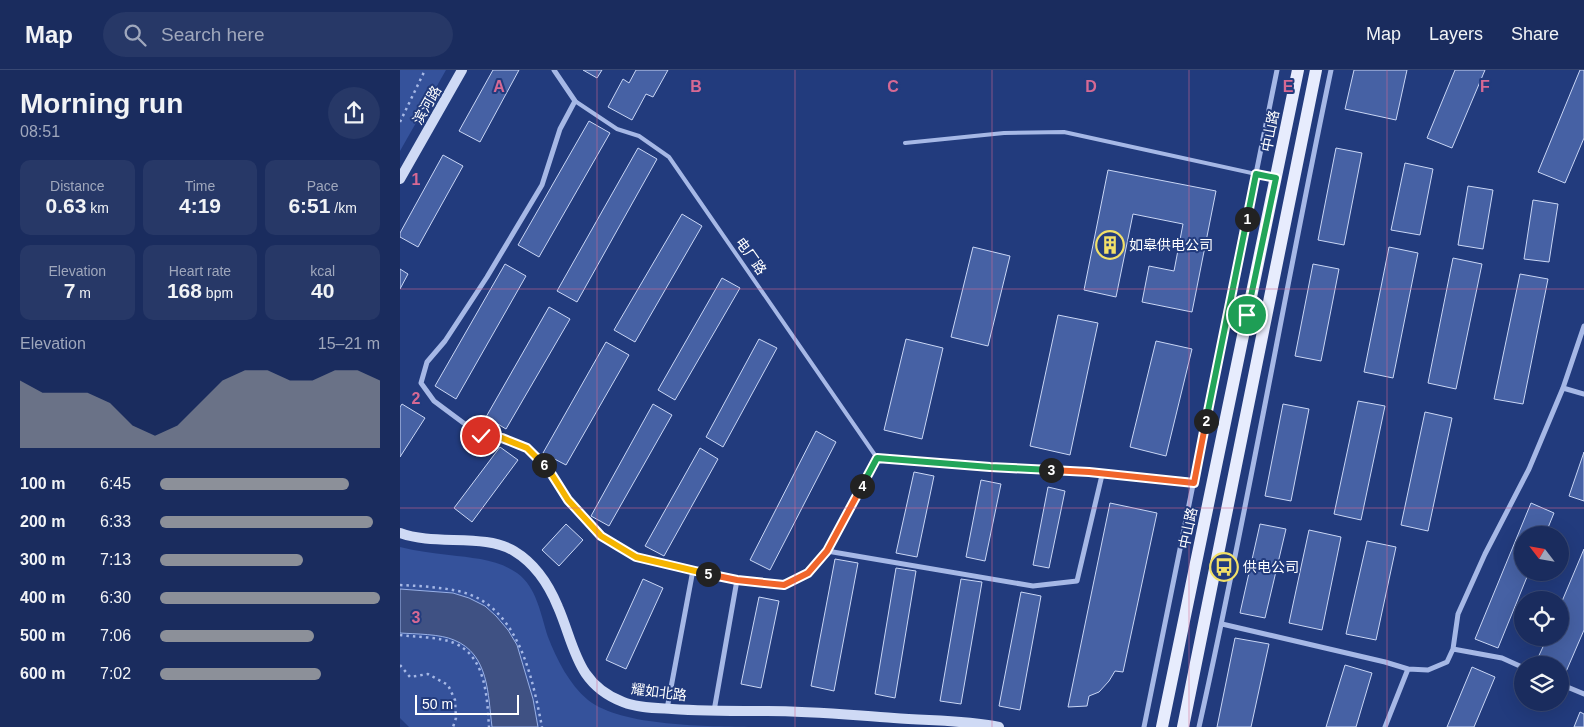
<!DOCTYPE html>
<html lang="en">
<head>
<meta charset="utf-8">
<style>
  :root { --surface:#1a2c5e; --page:#273867; --text:#f1f3f6; --muted:#9fa7bc; --line:#384873; --accent:#8c9099 }
  body { margin:0; font-family:Helvetica,"Noto Sans SC",sans-serif; background:var(--page); color:var(--text); height:100vh; display:flex; flex-direction:column; font-size:19px; white-space:nowrap }
  * { box-sizing:border-box; margin:0 }
  p { font-size:16px; color:var(--muted) }
  .icon { flex:none; width:28px; height:28px; fill:none; stroke:currentColor; stroke-width:2; stroke-linecap:round; stroke-linejoin:round }
  .map { position:relative; flex:1; overflow:hidden }
  .sheet { display:flex; flex-direction:column; background:var(--surface); width:400px }
  .sheet>* { flex:none }
  .needle { width:32px; rotate:301deg }
  .controls { position:absolute; left:1114px; top:456px; display:grid; gap:10px }
  .controls a { display:grid; place-items:center; width:55px; height:55px; border-radius:50%; background:var(--surface); box-shadow:0 5px 20px #0002,0 0 0 1px var(--line); font-size:25px }
  .scale { position:absolute; left:15px; bottom:12px; width:104px; box-sizing:border-box; padding-left:5px; border:2px solid #fff; border-top:0; font-size:14px; line-height:18px; white-space:nowrap; color:#fff; -webkit-text-stroke:4px #223b7d; paint-order:stroke }
  .pin { position:absolute; display:grid; place-items:center; width:42px; height:42px; color:#fff; margin:-21px; border:2px solid #fff; border-radius:50%; box-shadow:0 1px 5px #0007 }
  .km { position:absolute; width:25px; height:25px; margin:-12px; border-radius:50%; background:#222; color:#fff; font-size:14px; line-height:25px; text-align:center }
  .round { display:grid; place-items:center; flex:none; width:52px; height:52px; border-radius:26px; background:var(--page) }
  .headline { display:flex; align-items:center; justify-content:space-between; height:85px; padding:0 20px }
  h1 { font-size:28px; font-weight:800; line-height:38px }
  .stats { display:grid; grid-template-columns:repeat(3,1fr); gap:8px; height:85px; padding:5px 20px }
  .stats div { display:grid; align-content:center; border-radius:10px; background:var(--page); text-align:center }
  .stats b { font-size:21px; font-weight:800 }
  .stats small { font-size:14px; font-weight:400 }
  .stats p { font-size:14px }
  .chart { height:140px; padding:10px 20px }
  .chart p { display:flex; justify-content:space-between }
  .chart svg { width:100%; height:90px; margin-top:5px; fill:var(--accent); opacity:.7 }
  ul { padding:0 20px; list-style:none; font-size:16px }
  li { display:grid; grid-template-columns:80px 60px 1fr; align-items:center; height:38px }
  li i { height:12px; border-radius:6px; background:var(--accent) }
  header { display:flex; align-items:center; gap:30px; box-sizing:border-box; height:70px; padding:0 25px; background:var(--surface); border-bottom:1px solid var(--line) }
  header strong { font-size:24px }
  nav { display:flex; gap:28px; margin-inline-start:auto; font-size:18px }
  .search { width:350px; height:45px; background:var(--page); display:flex; align-items:center; gap:12px; box-sizing:border-box; padding:0 18px; border-radius:28px; color:var(--muted); font-size:19px }
  main { display:flex; flex:1; min-height:0 }
  .map>svg:first-child { display:block }
</style>
</head>
<body>
<header>
<strong>Map</strong>
<div class="search"><svg class="icon" aria-label="search" viewBox="0 0 24 24"><circle cx="10" cy="10" r="6"/><path d="M15 15l6 6"/></svg>Search here</div>
<nav><a>Map</a><a>Layers</a><a>Share</a></nav>
</header>
<main>
<section class="sheet">
<div class="headline"><div><h1>Morning run</h1><p>08:51</p></div><a class="round"><svg class="icon" aria-label="share" viewBox="0 0 24 24"><path d="M12 15V3M7 8l5-5 5 5M5 13v7h14v-7"/></svg></a></div>
<div class="stats">
<div><p>Distance</p><b>0.63<small> km</small></b></div>
<div><p>Time</p><b>4:19</b></div>
<div><p>Pace</p><b>6:51<small> /km</small></b></div>
</div>
<div class="stats">
<div><p>Elevation</p><b>7<small> m</small></b></div>
<div><p>Heart rate</p><b>168<small> bpm</small></b></div>
<div><p>kcal</p><b>40</b></div>
</div>
<div class="chart"><p><span>Elevation</span>15–21 m</p>
<svg viewBox="0 0 160 44" preserveAspectRatio="none"><path d="M0 44V11L10 17L20 17L30 17L40 22L50 33L60 38L70 33L80 22L90 11L100 6L110 6L120 11L130 11L140 6L150 6L160 11V44z"/></svg>
</div>
<ul>
<li><b>100 m</b>6:45<i style="width:86%"></i></li>
<li><b>200 m</b>6:33<i style="width:97%"></i></li>
<li><b>300 m</b>7:13<i style="width:65%"></i></li>
<li><b>400 m</b>6:30<i style="width:100%"></i></li>
<li><b>500 m</b>7:06<i style="width:70%"></i></li>
<li><b>600 m</b>7:02<i style="width:73%"></i></li>
</ul>
</section>
<div class="map">
<svg width="1184" height="657" viewBox="0 0 1184 657">
  <rect width="100%" height="100%" fill="#223b7d"/>
  <path fill="#35529b" d="M0,0H46L0,81Z
    M0,477C16,481 32,483 49,485C73,488 97,489 117,503C137,517 141,546 148,567C157,590 169,614 188,630C222,657 309,656 353,657H138L133,629L117,575L108,560L96,546L85,536L69,528L53,523L0,519Z
    M0,563C15,564 41,564 54,570C89,584 89,626 92,657H9L0,648Z"/>
  <path fill="#3f5183" stroke="#99b1e7" d="M0,519L53,523L69,528L85,536L96,546L108,560L117,575L133,629L138,657H92C88,625 89,584 54,570C41,564 15,564 0,563Z"/>
  <path fill="#4661a4" stroke="#c9d6f5" d="M93,0H119L80,72L59,61Z
    M183,0H202L197,8Z
    M236,0H268L253,27L246,24L232,50L208,37L223,9L229,13Z
    M954,0H1007L996,50L945,39Z
    M1055,0H1085L1052,78L1027,68Z
    M1180,0H1184V68L1165,113L1138,102Z
    M189,51L210,63L139,187L118,175Z
    M238,78L257,89L177,232L157,221Z
    M936,78L962,83L944,175L918,170Z
    M43,85L63,96L18,177L0,167V163Z
    M1005,93L1033,99L1020,165L991,160Z
    M708,100L816,121L792,242L742,232L749,196L774,201L783,154L733,144L716,227L684,220Z
    M1068,116L1093,120L1083,179L1058,175Z
    M1133,130L1158,134L1149,192L1124,189Z
    M282,144L302,156L235,272L214,260Z
    M573,177L610,186L588,276L551,267Z
    M989,177L1018,183L993,308L964,302Z
    M1053,188L1082,194L1056,319L1028,313Z
    M105,194L126,206L56,329L35,316Z
    M913,194L939,199L921,291L895,286Z
    M0,199L8,204L0,219Z
    M1120,204L1148,209L1123,334L1094,329Z
    M322,208L340,218L275,330L258,320Z
    M149,237L170,249L106,359L86,347Z
    M658,245L698,253L670,385L630,376Z
    M359,269L377,278L323,377L306,367Z
    M506,269L543,278L522,369L484,360Z
    M756,271L792,279L766,386L730,377Z
    M206,272L229,285L166,395L143,383Z
    M958,331L985,336L961,450L934,444Z
    M2,334L25,348L0,387V337Z
    M253,334L272,345L209,456L191,446Z
    M883,334L909,339L891,431L865,426Z
    M1025,342L1052,348L1028,461L1001,455Z
    M416,361L436,372L370,500L350,490Z
    M100,377L118,390L72,452L54,438Z
    M300,378L318,389L264,486L245,476Z
    M1184,382V431L1169,426Z
    M514,402L534,406L517,487L496,483Z
    M581,410L601,414L585,491L566,487Z
    M648,417L665,421L649,498L633,495Z
    M710,433L757,443L723,602L715,601L709,611L699,622L689,626L687,636L668,637Z
    M1131,433L1154,443L1145,465H1122V502H1129L1098,578L1075,569Z
    M166,454L183,470L159,496L142,480Z
    M860,454L886,459L865,548L840,543Z
    M909,460L941,467L922,560L889,553Z
    M967,471L996,477L976,570L946,564Z
    M1184,479V560L1165,604L1160,602V595H1144L1136,592L1147,568H1160V536Z
    M435,489L458,493L434,621L411,616Z
    M496,498L516,501L495,628L475,624Z
    M243,509L263,518L226,599L206,590Z
    M561,509L582,512L561,634L540,631Z
    M621,522L641,526L620,640L599,636Z
    M359,527L379,531L361,618L341,614Z
    M835,568L869,574L851,657H817Z
    M945,595L972,603L956,657H926Z
    M1072,597L1095,607L1074,657H1047Z
    M1180,642L1184,644V657H1174Z"/>
  <g fill="none" stroke-linecap="round" stroke-linejoin="round">
    <path stroke="#a6b8e6" stroke-width="2.5" stroke-dasharray="2.5 4" stroke-linecap="butt" d="M0,52L25,0
      M0,515C19,516 39,517 58,521C118,534 132,606 142,657
      M0,565C14,567 41,567 54,573C86,586 87,627 89,657
      M0,595L10,607L28,604L48,615L55,630L56,648L53,657"/>
    <path stroke="#a6b8e6" stroke-width="4" d="M175,31L217,59L239,66L269,87L477,388
      M505,73L604,63L664,62L874,108"/>
    <path stroke="#a6b8e6" stroke-width="5" d="M154,0L175,31L160,59L142,115L87,207L45,271L27,292L21,313L34,331L81,366L102,368L127,378L149,400L168,430L201,466L236,487L337,510L384,515L408,503L427,481L633,516L677,511L702,405
      M1163,318L1184,324
      M427,481L477,388L590,397L689,402L794,413
      M822,554L985,592L1008,599
      M1053,579L1058,544L1085,484L1129,399L1163,318L1184,256
      M1160,614L1184,624
      M267,639L293,500
      M314,641L337,510
      M744,657L877,0
      M799,657C848,439 885,219 931,0
      M985,657L1008,599L1028,600L1047,592L1053,579L1102,588L1122,597"/>
    <path stroke="#cfdaf5" stroke-width="10" d="M0,109L62,0
      M0,463C34,476 85,463 114,481C134,493 149,515 158,537C175,576 176,614 223,632C238,638 256,638 272,639C301,641 329,641 358,641C403,640 449,645 494,648C529,651 564,650 599,657"/>
    <path stroke="#e7ecfd" stroke-width="12" d="M762,657L898,0
      M783,657L916,0"/>
  </g>
  <g fill="none" stroke-linecap="round" stroke-linejoin="round">
    <defs>
      <path id="split-1" d="M847,149L856,104L876,108L847,245"/>
      <path id="split-2" d="M806,351L847,149"/>
      <path id="split-3" d="M651,400L689,402L794,413L806,351"/>
      <path id="split-4" d="M462,416L477,388L590,397L651,400"/>
      <path id="split-5" d="M308,504L337,510L384,515L408,503L427,481L462,416"/>
      <path id="split-6" d="M144,395L149,400L168,430L201,466L236,487L308,504"/>
      <path id="split-7" d="M81,366L102,368L127,378L144,395"/>
    </defs>
    <use href="#split-1" stroke="#fff" stroke-width="10"/>
    <use href="#split-2" stroke="#fff" stroke-width="10"/>
    <use href="#split-3" stroke="#fff" stroke-width="10"/>
    <use href="#split-4" stroke="#fff" stroke-width="10"/>
    <use href="#split-5" stroke="#fff" stroke-width="10"/>
    <use href="#split-6" stroke="#fff" stroke-width="10"/>
    <use href="#split-7" stroke="#fff" stroke-width="10"/>
    <use href="#split-1" stroke="#22a559" stroke-width="6"/>
    <use href="#split-2" stroke="#22a559" stroke-width="6"/>
    <use href="#split-3" stroke="#f0652b" stroke-width="6"/>
    <use href="#split-4" stroke="#22a559" stroke-width="6"/>
    <use href="#split-5" stroke="#f0652b" stroke-width="6"/>
    <use href="#split-6" stroke="#f5b400" stroke-width="6"/>
    <use href="#split-7" stroke="#f5b400" stroke-width="6"/>
  </g>
  <path fill="none" stroke="#d76994" stroke-width="1" stroke-opacity="0.55" d="M197,0V657M395,0V657M592,0V657M789,0V657M987,0V657M0,219H1184M0,438H1184"/>
  <defs>
    <symbol id="building-ring" viewBox="-11 -11 22 22"><circle r="9.5" fill="#223b7d" stroke="#f2e068" stroke-width="1.5"/><path d="M-4-6H4V6H1V3H-1V6H-4ZM-2.5-4.3h1.7v1.8h-1.7ZM.8-4.3h1.7v1.8H.8ZM-2.5-1h1.7V.8h-1.7ZM.8-1h1.7V.8H.8Z" fill="#f2e068"/></symbol>
    <symbol id="bus-ring" viewBox="-11 -11 22 22"><circle r="9.5" fill="#223b7d" stroke="#f2e068" stroke-width="1.5"/><path d="M-5-6H5V4H4V6H2V4H-2V6H-4V4H-5ZM-3.5-4V0h7V-4ZM-3.5 1.2v1.5H-2V1.2ZM2 1.2v1.5H3.5V1.2Z" fill="#f2e068"/></symbol>
  </defs>
  <g fill-rule="evenodd">
    <use href="#building-ring" x="694" y="159" width="32" height="32"/>
    <use href="#bus-ring" x="808" y="481" width="32" height="32"/>
  </g>
  <g text-anchor="middle" dominant-baseline="central" stroke-width="4" stroke-linejoin="round" paint-order="stroke">
    <g font-size="14" fill="#fff" stroke="#223b7d">
      <text transform="translate(27 35) rotate(-60)">滨河路</text>
      <text transform="translate(870 61) rotate(-79)">中山路</text>
      <text transform="translate(351 186) rotate(55)">电厂路</text>
      <text transform="translate(788 458) rotate(-78)">中山路</text>
      <text transform="translate(259 622) rotate(7)">耀如北路</text>
    </g>
    <g font-size="14" fill="#fff" stroke="#223b7d" text-anchor="start">
      <text x="729" y="175">如皋供电公司</text>
      <text x="843" y="497">供电公司</text>
    </g>
  </g>
  <g font-size="16" text-anchor="middle" font-weight="bold" fill="#d76994" stroke="#223b7d" stroke-width="4" stroke-linejoin="round" paint-order="stroke">
    <text x="99" y="22">A</text>
    <text x="296" y="22">B</text>
    <text x="493" y="22">C</text>
    <text x="691" y="22">D</text>
    <text x="888" y="22">E</text>
    <text x="1085" y="22">F</text>
    <text x="16" y="115">1</text>
    <text x="16" y="334">2</text>
    <text x="16" y="553">3</text>
  </g>
</svg>
<div class="controls">
<a><svg class="needle" viewBox="-14 -14 28 28"><path d="M0-13l5 13h-10z" fill="#e53935"/><path d="M0 13l5-13h-10z" fill="#9fa7bc"/></svg></a>
<a><svg class="icon" aria-label="locate" viewBox="0 0 24 24"><circle cx="12" cy="12" r="6"/><path d="M12 2v4M12 18v4M2 12h4M18 12h4"/></svg></a>
<a><svg class="icon" aria-label="layers" viewBox="0 0 24 24"><path d="M12 4l9 5-9 5-9-5zM3 14l9 5 9-5"/></svg></a>
</div>
<div class="scale">50 m</div>
<div class="pin" style="left:847px;top:245px;background:#1e9e55"><svg class="icon" aria-label="arrive" viewBox="0 0 24 24"><path d="M6 21V4h12l-3 4 3 4H6"/></svg></div>
<div class="pin" style="left:81px;top:366px;background:#d93025"><svg class="icon" aria-label="check" viewBox="0 0 24 24"><path d="M5 12l5 5 9-10"/></svg></div>
<b class="km" style="left:847px;top:149px">1</b>
<b class="km" style="left:806px;top:351px">2</b>
<b class="km" style="left:651px;top:400px">3</b>
<b class="km" style="left:462px;top:416px">4</b>
<b class="km" style="left:308px;top:504px">5</b>
<b class="km" style="left:144px;top:395px">6</b>
</div>
</main>
</body>
</html>
